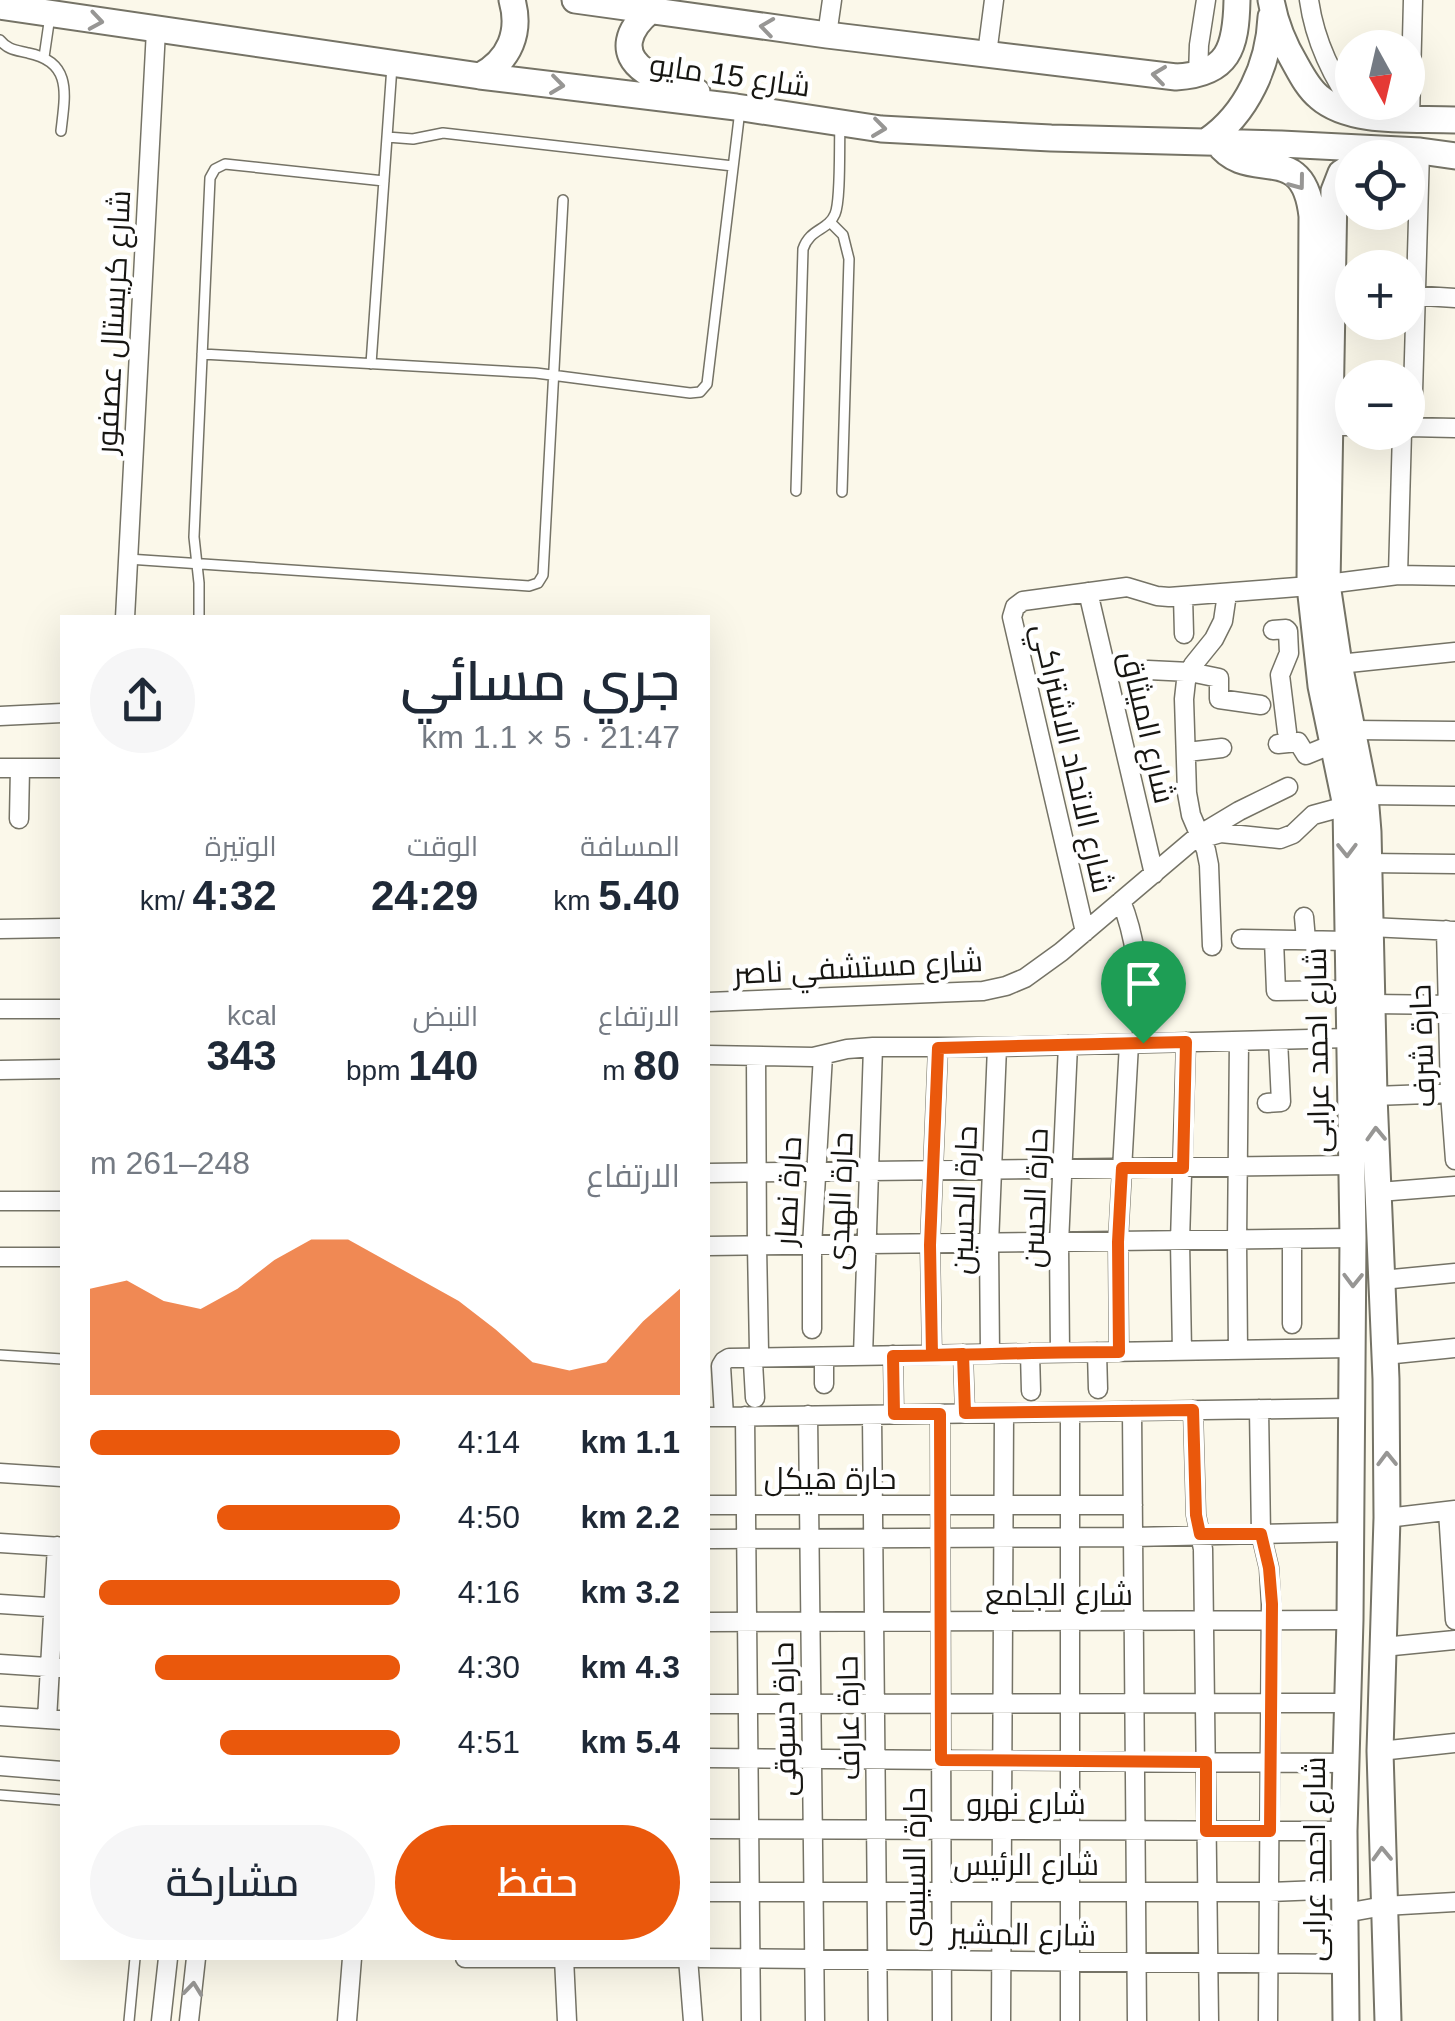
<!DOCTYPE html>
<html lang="ar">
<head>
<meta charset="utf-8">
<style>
  :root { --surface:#fff; --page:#f6f6f7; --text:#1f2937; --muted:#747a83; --accent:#ea580c }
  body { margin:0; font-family:Arial,Cairo,sans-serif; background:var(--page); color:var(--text); direction:rtl; height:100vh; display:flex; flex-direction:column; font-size:38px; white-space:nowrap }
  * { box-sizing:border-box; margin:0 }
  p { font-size:32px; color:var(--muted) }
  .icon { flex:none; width:55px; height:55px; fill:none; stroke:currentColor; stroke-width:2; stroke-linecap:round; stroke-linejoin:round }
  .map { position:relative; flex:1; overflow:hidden; direction:ltr }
  .panel { position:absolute; left:60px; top:615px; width:650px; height:1345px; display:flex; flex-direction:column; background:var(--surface); border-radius:0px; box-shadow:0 10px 40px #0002; direction:rtl }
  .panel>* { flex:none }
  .needle { width:65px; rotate:172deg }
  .buttons { position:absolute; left:1335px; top:30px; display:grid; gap:20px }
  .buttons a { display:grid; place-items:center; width:90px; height:90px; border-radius:50%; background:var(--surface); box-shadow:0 10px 40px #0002; font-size:50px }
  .pin { position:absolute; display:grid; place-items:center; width:85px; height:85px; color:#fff; margin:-102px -42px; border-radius:50% 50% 50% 0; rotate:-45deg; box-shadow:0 0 10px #0007 }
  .pin .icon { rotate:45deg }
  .round { display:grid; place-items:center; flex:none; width:105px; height:105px; border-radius:52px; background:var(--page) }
  .summary { display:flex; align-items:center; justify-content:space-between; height:170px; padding:0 30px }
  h1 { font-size:55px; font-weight:600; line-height:75px }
  .metrics { display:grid; grid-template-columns:repeat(3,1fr); gap:15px; height:170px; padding:10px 30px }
  .metrics div { display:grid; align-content:center }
  .metrics b { font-size:42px; font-weight:600 }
  .metrics small { font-size:28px; font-weight:400 }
  .metrics p { font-size:28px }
  .chart { height:280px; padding:20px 30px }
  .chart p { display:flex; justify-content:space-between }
  .chart svg { width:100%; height:180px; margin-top:10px; fill:var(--accent); opacity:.7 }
  .button { display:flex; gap:20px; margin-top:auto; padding:20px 30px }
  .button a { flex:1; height:115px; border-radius:60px; background:var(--accent); color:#fff; font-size:40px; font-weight:600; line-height:115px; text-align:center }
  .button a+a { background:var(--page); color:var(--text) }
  ul { padding:0 30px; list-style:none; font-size:32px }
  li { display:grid; grid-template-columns:160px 120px 1fr; align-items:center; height:75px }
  li i { height:25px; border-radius:12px; background:var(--accent) }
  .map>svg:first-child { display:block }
</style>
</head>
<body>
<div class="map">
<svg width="1455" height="2021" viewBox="0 0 1455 2021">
  <rect width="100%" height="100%" fill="#fbf8ea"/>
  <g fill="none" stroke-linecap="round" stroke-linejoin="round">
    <defs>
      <path id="lane" d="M0,40C8,50 16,50 28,53C73,62 65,95 61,131
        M44,57L50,16
        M387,137L413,139L443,133L733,166
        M830,222L843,235L849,259L842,492
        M202,354L536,373L690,393L700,392L707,384L740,110
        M371,364L392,66
        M796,491L803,249C810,228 828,231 835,214C841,200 839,144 840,125
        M128,559L529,586L538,583L543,575L563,200
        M199,618V583L194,537L210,178L215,169L225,164L384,181
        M0,1355L62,1359
        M0,1795L62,1800
        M129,2021L135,1958"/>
      <path id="street" d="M1309,0C1315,43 1334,81 1360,116
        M827,35L832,0
        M987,54L994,0
        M1198,76L1199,45L1206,0
        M1410,118L1413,0
        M1408,295L1455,298
        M1329,426H1352
        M1408,427L1455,428
        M1412,427L1420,151
        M1398,575L1402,432
        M1327,584L1398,575L1455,576
        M1088,592L1154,874
        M1183,596L1184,634
        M125,618L156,30
        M1273,630L1286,629L1288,631L1289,653L1280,675L1287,732
        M1339,664L1455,652
        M1148,670L1190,672L1219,678V699L1261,705
        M0,716L62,713
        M1352,730L1455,731
        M1278,744L1298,742L1306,755L1333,744
        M1187,752L1222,748
        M0,768H62
        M1365,795L1455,796
        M19,819L20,768
        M1203,838L1221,833L1280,839L1293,834L1313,815L1346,806
        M1368,863L1455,864
        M1121,901C1140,947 1139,995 1143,1043
        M1304,917L1306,940
        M1370,927L1455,931
        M0,929L62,928
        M1446,930L1450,1093L1455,1160
        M1085,932L1012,617L1015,607L1023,601L1127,587L1157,596L1169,597L1310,586
        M1241,939L1348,941
        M1274,940L1276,991L1348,990
        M1212,946L1209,865L1206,850L1191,815L1187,793L1184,699L1186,681L1193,665L1214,639L1223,621L1227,594
        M708,1002L983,991L1006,986L1025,978L1061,952L1199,835L1239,811L1288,787
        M1372,1004L1455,1005
        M0,1009H62
        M708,1055L813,1057L847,1049L873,1047H997L1349,1038
        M0,1070L62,1069
        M1374,1096L1455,1093
        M1267,1103L1281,1102L1278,1040
        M708,1173L1351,1165
        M1379,1192L1455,1186
        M0,1201H62
        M1292,1240V1324
        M708,1246L1353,1238
        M0,1257H62
        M1382,1280L1455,1273
        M812,1329V1246L823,1055
        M1238,1350L1237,1241L1239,1041
        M1182,1351L1180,1241L1186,1042
        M1097,1352L1098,1389
        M1119,1352L1118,1242L1129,1044
        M1030,1353L1031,1391
        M1060,1353L1059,1243L1068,1045
        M963,1354L965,1413
        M990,1354L989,1244L997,1047
        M893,1355L894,1414
        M932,1355L930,1245L938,1048
        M1385,1355L1455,1348
        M863,1356L873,1047
        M824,1357V1384
        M755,1398L753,1362L759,1351L757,1246L756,1056
        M1259,1409L1261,1534L1269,1568L1271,1604L1268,2021
        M1193,1410L1196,1515L1203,1549L1209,2021
        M1132,1411L1137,2021
        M940,1414L942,2021
        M808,1415L815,2021
        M872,1415L878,2021
        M724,1416L721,1366L724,1361L729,1358L1352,1348
        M745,1416L751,2021
        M708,1417L1351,1408
        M0,1473L62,1477
        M708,1505H1133
        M1448,1511L1455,1620
        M1387,1518L1455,1510
        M708,1539L1133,1537L1350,1532
        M0,1543L62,1547
        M0,1604L62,1608
        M708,1622L1350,1620
        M1383,1647L1455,1640
        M0,1664L62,1668
        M708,1704L1347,1703
        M0,1716L62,1720
        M47,1719L57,1546
        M1380,1751L1455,1743
        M708,1758L1346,1763
        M0,1766L62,1771
        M708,1829L1344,1831
        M708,1892H1269L1345,1889
        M1345,1913L1384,1906L1455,1902
        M465,1958H679
        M564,1958L567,2021
        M688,1958L693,2021
        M700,1958L1346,1964
        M161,2021L168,1958
        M189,2021L196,1958
        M347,2021L352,1958
        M1001,2021L1004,1413
        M1070,2021V1412"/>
      <path id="secondary" d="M575,0L827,35L1176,77C1229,74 1236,48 1237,0
        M1271,0C1275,23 1284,45 1296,65C1302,76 1309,89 1319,97C1351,125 1414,118 1455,120
        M0,6L480,76L736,107L881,129L1051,138L1281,144L1420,151L1455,156
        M650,11C629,28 618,53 645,71C660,81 681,86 697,92
        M480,76C510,60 521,32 512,0
        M1207,141C1247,114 1269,64 1271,17
        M1217,142C1249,187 1303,137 1312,216L1310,586L1321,686L1346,806L1353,1238L1350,1620L1344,1831L1346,2021
        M1352,166L1341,173L1334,191L1327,584L1339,664L1365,795L1368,832L1374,1096L1386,1379L1387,1518L1380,1751L1388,2021"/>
    </defs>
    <use href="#lane" stroke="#757366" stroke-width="12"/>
    <use href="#street" stroke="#757366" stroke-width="21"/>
    <use href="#secondary" stroke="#757366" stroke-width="29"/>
    <use href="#lane" stroke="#fff" stroke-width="9"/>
    <use href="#street" stroke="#fff" stroke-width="18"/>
    <use href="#secondary" stroke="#fff" stroke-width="25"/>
  </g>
  <defs><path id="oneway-chevron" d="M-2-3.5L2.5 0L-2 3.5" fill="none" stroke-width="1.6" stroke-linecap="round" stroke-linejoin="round" transform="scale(2.5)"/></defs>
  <g stroke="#979694">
    <use href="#oneway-chevron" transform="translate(96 21) rotate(9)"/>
    <use href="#oneway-chevron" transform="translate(767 27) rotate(-172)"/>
    <use href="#oneway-chevron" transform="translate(1159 75) rotate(-173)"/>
    <use href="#oneway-chevron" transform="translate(557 85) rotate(7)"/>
    <use href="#oneway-chevron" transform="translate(879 128) rotate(7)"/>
    <use href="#oneway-chevron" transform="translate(1298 183) rotate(53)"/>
    <use href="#oneway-chevron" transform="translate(1347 850) rotate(89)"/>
    <use href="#oneway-chevron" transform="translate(1376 1134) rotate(-92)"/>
    <use href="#oneway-chevron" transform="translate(1353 1280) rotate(91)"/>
    <use href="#oneway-chevron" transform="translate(1387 1459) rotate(-91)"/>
    <use href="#oneway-chevron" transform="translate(1382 1854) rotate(-92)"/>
    <use href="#oneway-chevron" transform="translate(193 1989) rotate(-84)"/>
  </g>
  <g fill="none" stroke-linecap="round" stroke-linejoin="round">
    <defs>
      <path id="route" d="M1143,1043L938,1048L930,1245L932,1355L963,1354L965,1413L1193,1410L1196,1515L1200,1534H1261L1269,1568L1272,1604L1270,1831H1206V1762L941,1760L940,1414H894L893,1356C968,1355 1043,1352 1119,1352L1118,1242L1122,1168H1183L1186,1042L1143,1043"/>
    </defs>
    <use href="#route" stroke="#fff" stroke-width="20"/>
    <use href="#route" stroke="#ea580c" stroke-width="12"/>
  </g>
  <g text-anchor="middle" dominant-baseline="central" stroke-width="9" stroke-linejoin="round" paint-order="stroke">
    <g font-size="30" fill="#171612" stroke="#fff">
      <text transform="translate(730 75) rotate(8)">شارع 15 مايو</text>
      <text transform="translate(113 322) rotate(-87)">شارع كريستال عصفور</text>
      <text transform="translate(1148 727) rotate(77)">شارع الميثاق</text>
      <text transform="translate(1073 758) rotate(77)">شارع الاتحاد الاشتراكي</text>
      <text transform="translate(858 967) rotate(-3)">شارع مستشفي ناصر</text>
      <text transform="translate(1422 1046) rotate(-92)">حارة شرف</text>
      <text transform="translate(1317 1050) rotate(-91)">شارع احمد عرابى</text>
      <text transform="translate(788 1191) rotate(-87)">حارة نصار</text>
      <text transform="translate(1035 1198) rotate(-88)">حارة الحسن</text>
      <text transform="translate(964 1200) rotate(-88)">حارة الحسين</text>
      <text transform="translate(840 1201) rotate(-88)">حارة الهدى</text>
      <text x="830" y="1478">حارة هيكل</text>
      <text x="1059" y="1594">شارع الجامع</text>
      <text transform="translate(848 1718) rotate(-91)">حارة عارف</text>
      <text transform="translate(784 1719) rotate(-91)">حارة دسوقى</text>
      <text x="1026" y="1803">شارع نهرو</text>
      <text transform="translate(1314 1859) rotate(-90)">شارع احمد عرابى</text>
      <text x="1026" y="1864">شارع الرئيس</text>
      <text transform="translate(914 1867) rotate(-90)">حارة السيسى</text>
      <text transform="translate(1023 1934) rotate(1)">شارع المشير</text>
    </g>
  </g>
</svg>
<div class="buttons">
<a><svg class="needle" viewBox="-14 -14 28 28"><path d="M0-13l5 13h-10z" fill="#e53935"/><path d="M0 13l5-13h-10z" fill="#747a83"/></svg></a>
<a><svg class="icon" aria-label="locate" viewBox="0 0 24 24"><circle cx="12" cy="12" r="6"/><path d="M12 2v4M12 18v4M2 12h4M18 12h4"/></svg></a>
<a>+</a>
<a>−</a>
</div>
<div class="pin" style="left:1143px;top:1043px;background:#1e9e55"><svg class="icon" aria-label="arrive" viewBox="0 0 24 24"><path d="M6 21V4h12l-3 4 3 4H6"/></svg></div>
<section class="panel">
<div class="summary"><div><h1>جري مسائي</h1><p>21:47 · 5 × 1.1 km</p></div><a class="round"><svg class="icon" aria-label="share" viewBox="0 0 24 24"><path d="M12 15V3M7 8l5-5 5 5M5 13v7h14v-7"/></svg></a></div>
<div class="metrics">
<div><p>المسافة</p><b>5.40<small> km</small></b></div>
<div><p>الوقت</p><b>24:29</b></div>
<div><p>الوتيرة</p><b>4:32<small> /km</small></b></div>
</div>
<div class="metrics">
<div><p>الارتفاع</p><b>80<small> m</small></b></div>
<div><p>النبض</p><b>140<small> bpm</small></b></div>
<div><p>kcal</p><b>343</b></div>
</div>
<div class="chart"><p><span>الارتفاع</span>248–261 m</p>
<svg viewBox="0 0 160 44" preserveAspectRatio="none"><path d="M0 44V18L10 16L20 21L30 23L40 18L50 11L60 6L70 6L80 11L90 16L100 21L110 28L120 36L130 38L140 36L150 26L160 18V44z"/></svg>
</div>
<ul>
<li><b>1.1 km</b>4:14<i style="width:100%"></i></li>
<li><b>2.2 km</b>4:50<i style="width:59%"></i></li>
<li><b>3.2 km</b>4:16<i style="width:97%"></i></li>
<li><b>4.3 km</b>4:30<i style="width:79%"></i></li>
<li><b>5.4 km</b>4:51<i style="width:58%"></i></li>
</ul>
<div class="button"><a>حفظ</a><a>مشاركة</a></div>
</section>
</div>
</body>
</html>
